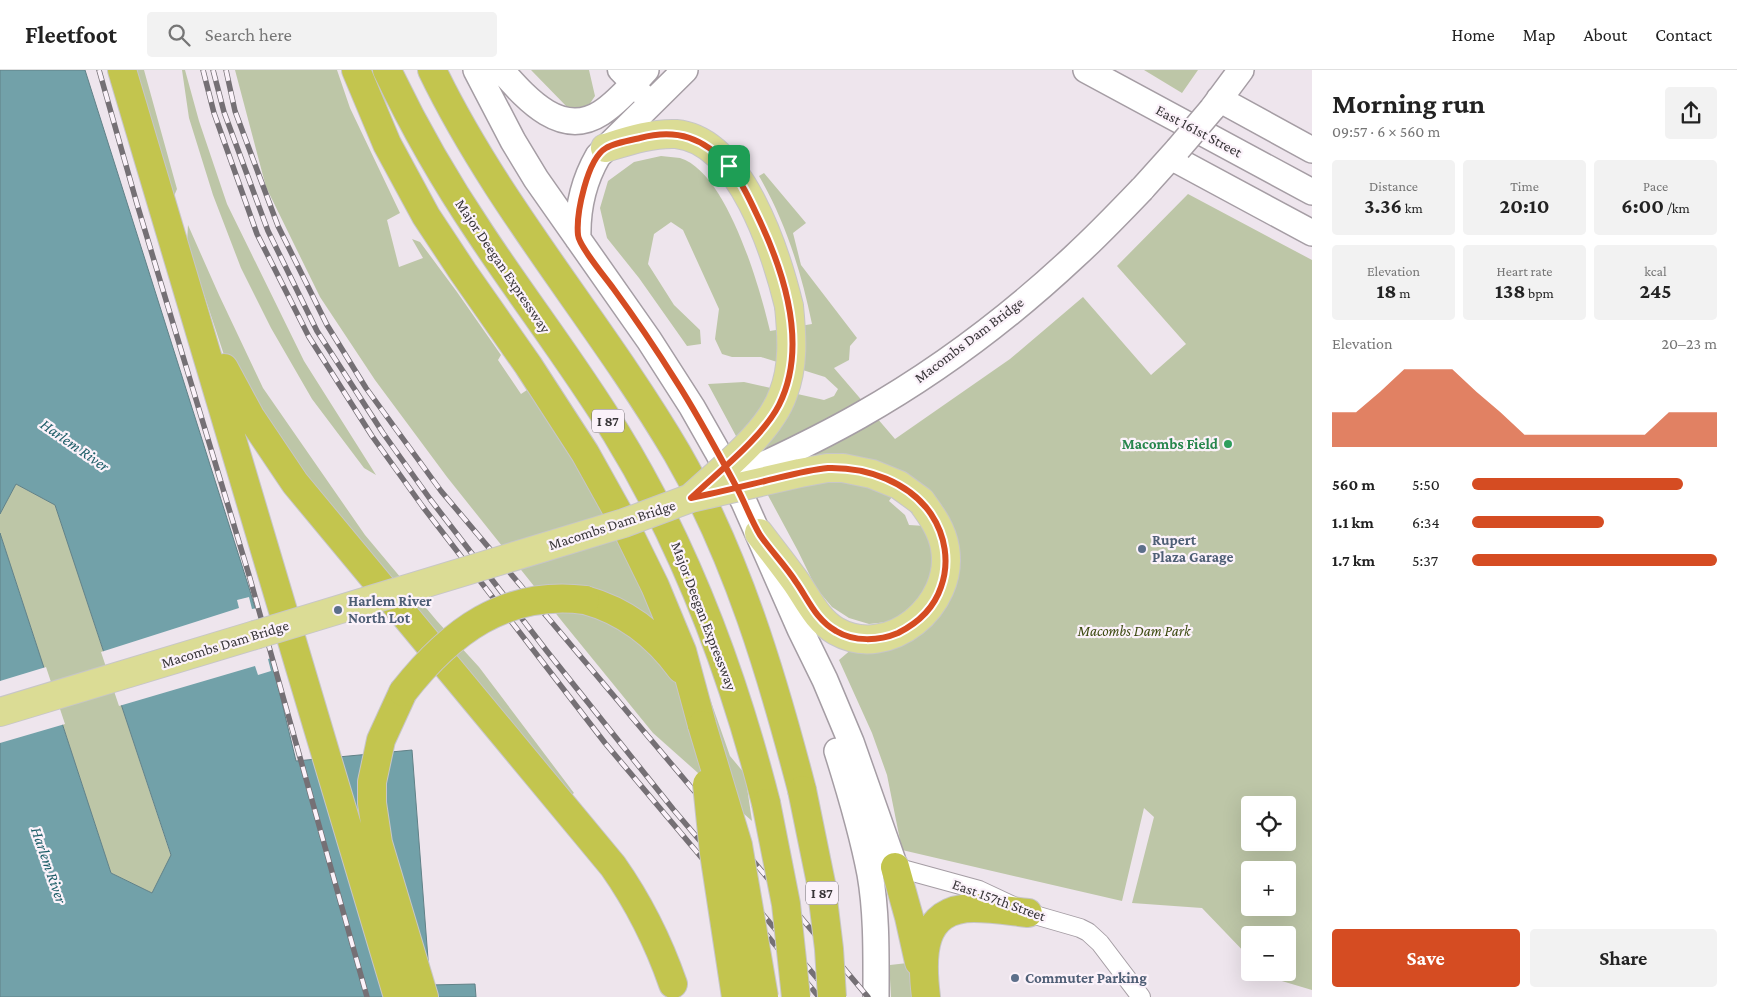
<!DOCTYPE html>
<html lang="en">
<head>
<meta charset="utf-8">
<style>
  :root { --surface:#fff; --page:#f2f2f2; --text:#222; --muted:#767676; --line:#e0e0e0; --accent:#d54c22 }
  body { margin:0; font-family:"Crimson Pro",serif; background:var(--page); color:var(--text); height:100vh; display:flex; flex-direction:column; font-size:19px; white-space:nowrap }
  * { box-sizing:border-box; margin:0 }
  p { font-size:16px; color:var(--muted) }
  .icon { flex:none; width:28px; height:28px; fill:none; stroke:currentColor; stroke-width:2; stroke-linecap:round; stroke-linejoin:round }
  .map { position:relative; flex:1; overflow:hidden }
  .details { display:flex; flex-direction:column; background:var(--surface); width:425px }
  .details>* { flex:none }
  .buttons { position:absolute; left:1241px; top:726px; display:grid; gap:10px }
  .buttons a { display:grid; place-items:center; width:55px; height:55px; border-radius:5px; background:var(--surface); box-shadow:0 5px 20px #0002; font-size:25px }
  .pin { position:absolute; display:grid; place-items:center; width:42px; height:42px; color:#fff; margin:-21px; border-radius:10px; box-shadow:0 2px 8px #0006 }
  .round { display:grid; place-items:center; flex:none; width:52px; height:52px; border-radius:5px; background:var(--page) }
  .head { display:flex; align-items:center; justify-content:space-between; height:85px; padding:0 20px }
  h1 { font-size:28px; font-weight:700; line-height:38px }
  .metrics { display:grid; grid-template-columns:repeat(3,1fr); gap:8px; height:85px; padding:5px 20px }
  .metrics div { display:grid; align-content:center; border-radius:5px; background:var(--page); text-align:center }
  .metrics b { font-size:21px; font-weight:700 }
  .metrics small { font-size:14px; font-weight:400 }
  .metrics p { font-size:14px }
  .chart { height:140px; padding:10px 20px }
  .chart p { display:flex; justify-content:space-between }
  .chart svg { width:100%; height:90px; margin-top:5px; fill:var(--accent); opacity:.7 }
  .action { display:flex; gap:10px; margin-top:auto; padding:10px 20px }
  .action a { flex:1; height:58px; border-radius:5px; background:var(--accent); color:#fff; font-size:20px; font-weight:700; line-height:58px; text-align:center }
  .action a+a { background:var(--page); color:var(--text) }
  ul { padding:0 20px; list-style:none; font-size:16px }
  li { display:grid; grid-template-columns:80px 60px 1fr; align-items:center; height:38px }
  li i { height:12px; border-radius:6px; background:var(--accent) }
  header { display:flex; align-items:center; gap:30px; box-sizing:border-box; height:70px; padding:0 25px; background:var(--surface); border-bottom:1px solid var(--line) }
  header strong { font-size:24px }
  nav { display:flex; gap:28px; margin-inline-start:auto; font-size:18px }
  .search { width:350px; height:45px; background:var(--page); display:flex; align-items:center; gap:12px; box-sizing:border-box; padding:0 18px; border-radius:5px; color:var(--muted); font-size:19px }
  main { display:flex; flex:1; min-height:0 }
  .map>svg:first-child { display:block }
</style>
</head>
<body>
<header>
<strong>Fleetfoot</strong>
<div class="search"><svg class="icon" aria-label="search" viewBox="0 0 24 24"><circle cx="10" cy="10" r="6"/><path d="M15 15l6 6"/></svg>Search here</div>
<nav><a>Home</a><a>Map</a><a>About</a><a>Contact</a></nav>
</header>
<main>
<div class="map">
<svg width="1312" height="927" viewBox="0 0 1312 927">
  <rect width="100%" height="100%" fill="#eee5ed"/>
  <path fill="#bdc6a7" fill-rule="evenodd" d="M112,0H144L177,119L170,135Z
    M182,0H185L199,51L227,134L304,291L376,405L364,398L312,329L271,258L241,198L213,125L189,48Z
    M235,0H337L350,38L400,143L387,150L399,197L423,188L412,169L420,172L457,222L501,285L498,290L521,324L551,304L703,609L730,686L745,704L752,751L653,663L565,555L447,407L375,310L320,227L266,117Z
    M531,0H589L595,26L587,38L569,39Z
    M1144,0H1198L1182,23Z
    M661,86C667,87 674,87 680,88C727,102 760,218 770,261L812,254C801,201 786,153 759,106L764,103L806,153L793,163L801,195L857,268L850,276L849,290L834,298L895,369L1010,289L1083,227L1151,305L1186,274L1117,196L1188,124L1312,190V920L1268,907L1263,903L1288,902V865H1250V888L1202,838L1132,833L1154,747L1144,738L1122,831L902,780L887,705L872,663L839,590L853,578L923,563L942,542L958,504L955,465L940,433L908,404L889,431L905,445L909,455L925,456L933,480V505L923,528L907,545L887,552L869,554L849,548L832,537L816,518L798,481L708,314L744,312L824,330L834,326L838,319L825,307L761,287H732L722,284L715,269L719,239L683,160L671,152L654,164L648,194L674,235L700,260L701,274L687,276L639,208L607,168L600,138L608,111L634,92ZM1250,735H1288V772H1250ZM1250,800H1288V838H1250Z
    M188,155L219,225L263,318L365,465L437,551L479,597L574,723L570,726L304,409L226,291L187,173Z
    M16,414L55,435L171,786L152,823L111,803L0,463V444Z
    M934,890L939,927H891L890,909L889,908L890,895Z"/>
  <path fill="#72a1a9" stroke="#618187" d="M0,0H85L250,521L275,604L296,691L412,680L430,915L475,914L476,927H0V463L111,803L152,823L171,785L55,435L16,414L0,444Z"/>
  <path fill="#eee5ed" d="M249,527L252,539L258,538L272,588L268,589L271,601L258,605L255,596L119,636L101,582L239,538L237,530Z
    M46,597L65,654L0,673V611Z"/>
  <g fill="none" stroke-linecap="round" stroke-linejoin="round">
    <defs>
      <path id="minor" d="M895,797L979,820L1028,843L1080,858L1088,862L1100,873L1141,927"/>
      <path id="tertiary" d="M619,0L651,33"/>
      <path id="secondary" d="M476,0L513,71L536,109L649,270L692,337L717,381L744,432L800,559L825,610L851,672L895,797
        M501,0C526,28 561,69 601,43C617,33 633,14 646,0
        M1086,0L1312,122
        M1219,29L1312,80
        M1212,39L1241,0
        M1171,87L1312,163
        M1142,119L1178,79
        M578,169C577,139 583,112 598,86L685,0
        M837,681C850,722 862,762 870,804C877,844 876,886 876,927"/>
      <path id="primary" d="M605,78C628,71 651,63 676,64C741,70 776,183 789,236
        M759,463C771,479 784,495 796,512C808,529 817,550 836,561C889,591 955,535 945,478C942,460 932,446 921,431
        M0,642L255,565"/>
      <path id="motorway" d="M122,0L398,927
        M356,0L387,74L426,146L463,202L528,295L585,383L624,453L655,516L682,581L702,655
        M387,0C414,57 445,111 480,163C524,230 574,294 616,363C686,477 733,603 766,733
        M432,0C498,137 600,252 677,383C737,487 772,605 802,720
        M224,298L250,346L295,413L613,796C639,833 658,871 673,914
        M585,530C625,541 657,566 681,599
        M403,622L381,670L372,712V733L378,773L424,927
        M895,797L909,847L919,892
        M926,927C921,887 920,838 974,838C992,838 1010,841 1028,843"/>
    </defs>
    <use href="#minor" stroke="#a59da4" stroke-width="20"/>
    <use href="#tertiary" stroke="#a59da4" stroke-width="25"/>
    <use href="#secondary" stroke="#a59da4" stroke-width="28"/>
    <use href="#primary" stroke="#c7c6c7" stroke-width="30"/>
    <use href="#motorway" stroke="#c7c6c7" stroke-width="30"/>
    <use href="#minor" stroke="#fff" stroke-width="18"/>
    <use href="#tertiary" stroke="#fff" stroke-width="22"/>
    <use href="#secondary" stroke="#fff" stroke-width="25"/>
    <use href="#primary" stroke="#dbdc95" stroke-width="28"/>
    <use href="#motorway" stroke="#c3c54e" stroke-width="28"/>
    <defs>
      <path id="rail" d="M99,0L137,134L249,505L367,927
        M203,0L214,43L257,164L309,267L372,366L423,437L605,673L819,927
        M213,0L224,42L268,161L317,261L383,363L430,429L546,580L673,739L833,927
        M226,0L235,41L278,156L327,255L366,318L441,421L868,927"/>
    </defs>
    <use href="#rail" stroke="#757075" stroke-width="5.5"/>
    <use href="#rail" stroke="#fbf2fa" stroke-width="4" stroke-dasharray="11" stroke-linecap="butt"/>
    <defs>
      <path id="secondary-bridge" d="M1178,79L1212,39
        M724,413C770,392 815,371 859,346C935,303 1011,246 1075,186C1098,165 1120,142 1142,119"/>
      <path id="primary-bridge" d="M692,427C721,400 770,362 783,324C794,296 792,266 789,236
        M255,565L624,453L691,428L800,403L827,398H843L872,404L899,415L921,431"/>
      <path id="motorway-bridge" d="M403,622C450,562 505,520 585,530
        M702,655L738,775L764,927
        M707,714L714,783L736,927
        M802,720L821,813L829,879L832,927
        M766,733L786,834L796,927"/>
    </defs>
    <use href="#secondary-bridge" stroke="#a59da4" stroke-width="28" stroke-linecap="butt"/>
    <use href="#primary-bridge" stroke="#c7c6c7" stroke-width="30" stroke-linecap="butt"/>
    <use href="#motorway-bridge" stroke="#c7c6c7" stroke-width="30" stroke-linecap="butt"/>
    <use href="#secondary-bridge" stroke="#fff" stroke-width="25"/>
    <use href="#primary-bridge" stroke="#dbdc95" stroke-width="28"/>
    <use href="#motorway-bridge" stroke="#c3c54e" stroke-width="28"/>
  </g>
  <g fill="none" stroke-linecap="round" stroke-linejoin="round">
    <defs>
      <path id="route" d="M729,96C741,111 749,128 757,145C784,201 809,275 779,335C762,368 718,402 691,428C716,423 740,417 765,411C786,406 807,400 828,398C867,397 909,412 931,444C945,465 950,492 941,517C934,538 918,553 898,563C879,571 854,572 836,561C816,550 808,529 796,512C785,495 771,481 760,465C751,450 745,433 737,418C717,381 698,345 676,311C656,279 635,248 613,218C605,207 579,176 578,165C576,144 587,89 606,78C614,73 631,70 640,68C677,58 704,68 729,96"/>
    </defs>
    <use href="#route" stroke="#fff" stroke-width="10"/>
    <use href="#route" stroke="#d54c22" stroke-width="6"/>
  </g>
  <circle fill="#2e9e5b" stroke="#fbf2fa" stroke-width="2" cx="1228" cy="374" r="5"/>
  <g fill="#5c6f8a" stroke="#fbf2fa" stroke-width="2">
    <circle cx="1142" cy="479" r="5"/>
    <circle cx="338" cy="540" r="5"/>
    <circle cx="1015" cy="908" r="5"/>
  </g>
  <g text-anchor="middle" dominant-baseline="central" stroke-width="4.5" stroke-linejoin="round" paint-order="stroke">
    <g fill="#fbf2fa" stroke="#726e72" stroke-width="1">
      <rect x="592" y="339.5" width="32" height="23" rx="4"/>
      <rect x="806" y="811.5" width="32" height="23" rx="4"/>
    </g>
    <g font-size="14" font-weight="bold" fill="#383538">
      <text x="608" y="351">I 87</text>
      <text x="822" y="823">I 87</text>
    </g>
    <g font-size="15" fill="#383538" stroke="#fbf2fa">
      <text transform="translate(1199 61) rotate(28)">East 161st Street</text>
      <text transform="translate(503 196) rotate(56)">Major Deegan Expressway</text>
      <text transform="translate(969 270) rotate(-37)">Macombs Dam Bridge</text>
      <text transform="translate(612 455) rotate(-18)">Macombs Dam Bridge</text>
      <text transform="translate(704 546) rotate(69)">Major Deegan Expressway</text>
      <text transform="translate(225 574) rotate(-17)">Macombs Dam Bridge</text>
      <text transform="translate(999 830) rotate(20)">East 157th Street</text>
    </g>
    <g font-size="15" font-weight="bold" fill="#27864d" stroke="#fbf2fa" text-anchor="end">
      <text x="1218" y="374">Macombs Field</text>
    </g>
    <g font-size="15" font-weight="bold" fill="#4e5e75" stroke="#fbf2fa" text-anchor="start">
      <text x="1152" y="470">Rupert<tspan x="1152" dy="17">Plaza Garage</tspan></text>
      <text x="348" y="531">Harlem River<tspan x="348" dy="17">North Lot</tspan></text>
      <text x="1025" y="908">Commuter Parking</text>
    </g>
    <g font-size="15" font-style="italic" fill="#3d4a10" stroke="#fbf2fa">
      <text x="1134" y="561">Macombs Dam Park</text>
    </g>
    <g font-size="16" font-style="italic" fill="#1e5e68" stroke="#fbf2fa">
      <text transform="translate(75 375) rotate(35)">Harlem River</text>
      <text transform="translate(49 795) rotate(71)">Harlem River</text>
    </g>
  </g>
</svg>
<div class="buttons">
<a><svg class="icon" aria-label="locate" viewBox="0 0 24 24"><circle cx="12" cy="12" r="6"/><path d="M12 2v4M12 18v4M2 12h4M18 12h4"/></svg></a>
<a>+</a>
<a>−</a>
</div>
<div class="pin" style="left:729px;top:96px;background:#1e9e55"><svg class="icon" aria-label="arrive" viewBox="0 0 24 24"><path d="M6 21V4h12l-3 4 3 4H6"/></svg></div>
</div>
<section class="details">
<div class="head"><div><h1>Morning run</h1><p>09:57 · 6 × 560 m</p></div><a class="round"><svg class="icon" aria-label="share" viewBox="0 0 24 24"><path d="M12 15V3M7 8l5-5 5 5M5 13v7h14v-7"/></svg></a></div>
<div class="metrics">
<div><p>Distance</p><b>3.36<small> km</small></b></div>
<div><p>Time</p><b>20:10</b></div>
<div><p>Pace</p><b>6:00<small> /km</small></b></div>
</div>
<div class="metrics">
<div><p>Elevation</p><b>18<small> m</small></b></div>
<div><p>Heart rate</p><b>138<small> bpm</small></b></div>
<div><p>kcal</p><b>245</b></div>
</div>
<div class="chart"><p><span>Elevation</span>20–23 m</p>
<svg viewBox="0 0 160 44" preserveAspectRatio="none"><path d="M0 44V27L10 27L20 17L30 6L40 6L50 6L60 17L70 27L80 38L90 38L100 38L110 38L120 38L130 38L140 27L150 27L160 27V44z"/></svg>
</div>
<ul>
<li><b>560 m</b>5:50<i style="width:86%"></i></li>
<li><b>1.1 km</b>6:34<i style="width:54%"></i></li>
<li><b>1.7 km</b>5:37<i style="width:100%"></i></li>
</ul>
<div class="action"><a>Save</a><a>Share</a></div>
</section>
</main>
</body>
</html>
